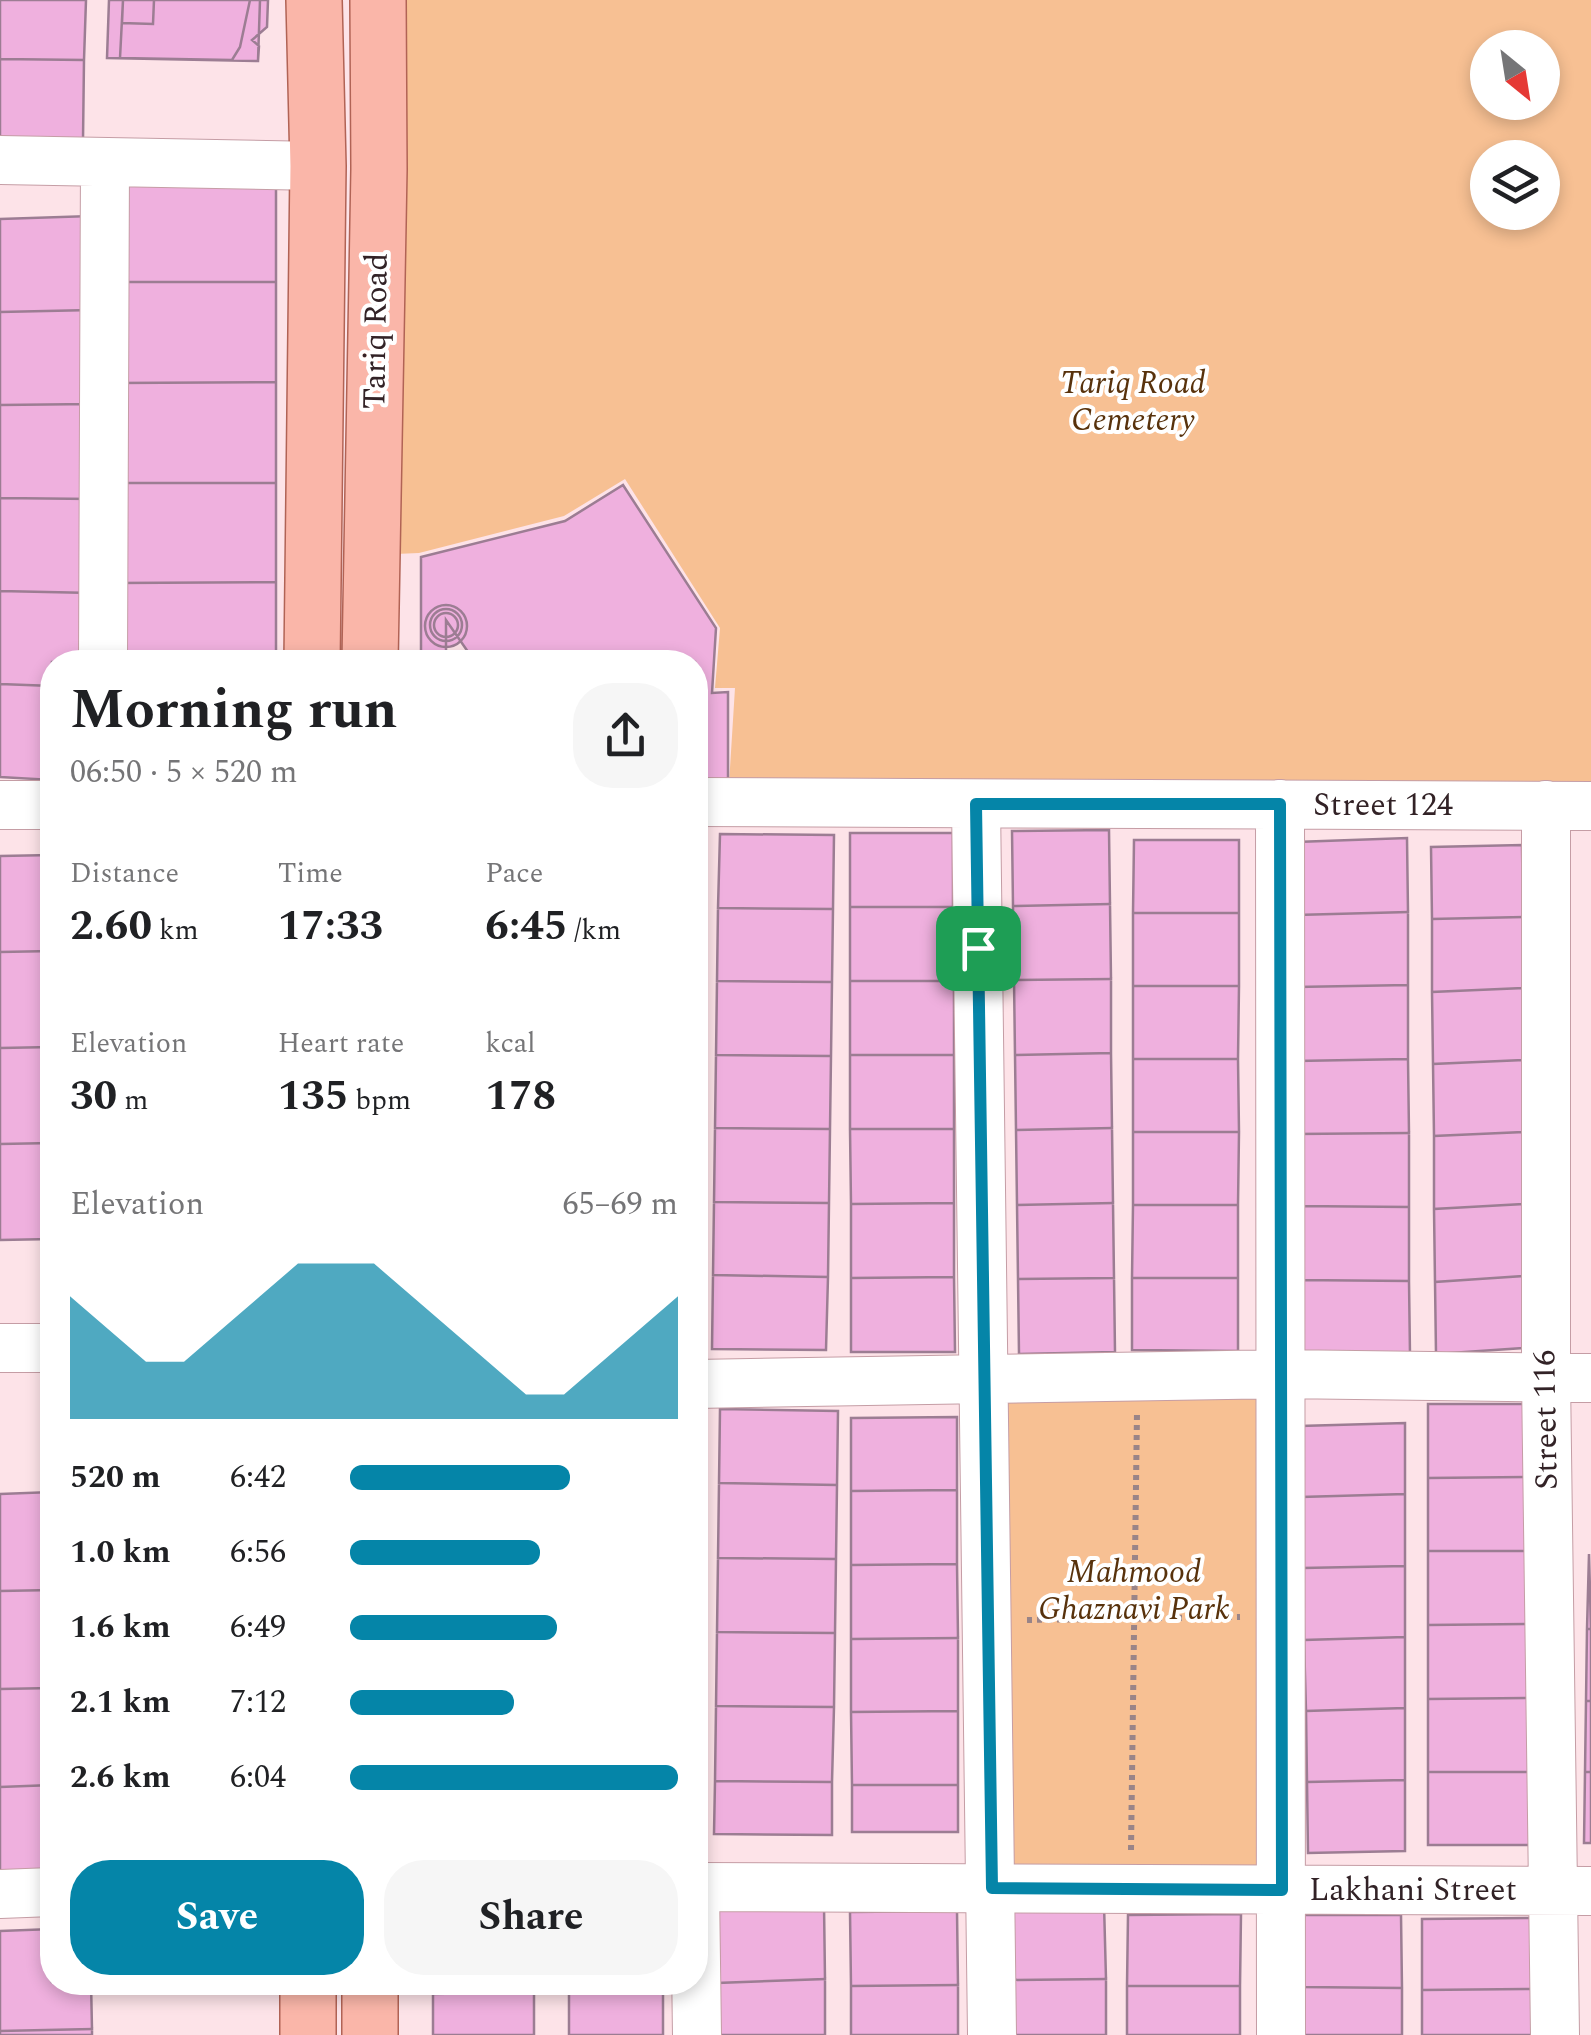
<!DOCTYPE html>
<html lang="en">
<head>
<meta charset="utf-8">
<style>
  :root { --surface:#fff; --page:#f6f6f6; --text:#202124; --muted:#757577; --accent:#0585a8 }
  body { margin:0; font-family:Spectral,serif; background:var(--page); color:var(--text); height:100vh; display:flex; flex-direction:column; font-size:38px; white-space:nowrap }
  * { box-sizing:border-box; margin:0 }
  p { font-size:32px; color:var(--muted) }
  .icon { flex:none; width:55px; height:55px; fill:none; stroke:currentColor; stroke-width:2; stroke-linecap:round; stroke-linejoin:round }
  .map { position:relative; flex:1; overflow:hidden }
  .side { position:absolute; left:40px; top:650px; width:668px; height:1345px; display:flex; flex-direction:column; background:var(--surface); border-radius:40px; box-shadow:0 5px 15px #0003 }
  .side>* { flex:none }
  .needle { width:65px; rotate:150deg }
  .tools { position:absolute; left:1470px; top:30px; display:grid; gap:20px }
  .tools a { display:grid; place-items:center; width:90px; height:90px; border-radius:50%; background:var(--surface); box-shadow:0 5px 15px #0003; font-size:50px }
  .pin { position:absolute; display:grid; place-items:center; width:85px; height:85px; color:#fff; margin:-42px; border-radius:20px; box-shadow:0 5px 15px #0006 }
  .round { display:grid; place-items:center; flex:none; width:105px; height:105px; border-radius:40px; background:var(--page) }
  .headline { display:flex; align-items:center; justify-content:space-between; height:170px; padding:0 30px }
  h1 { font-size:55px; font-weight:700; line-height:75px }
  .figures { display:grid; grid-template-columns:repeat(3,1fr); gap:15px; height:170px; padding:10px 30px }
  .figures div { display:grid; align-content:center }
  .figures b { font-size:42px; font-weight:700 }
  .figures small { font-size:28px; font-weight:400 }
  .figures p { font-size:28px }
  .chart { height:280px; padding:20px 30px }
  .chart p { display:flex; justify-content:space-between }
  .chart svg { width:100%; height:180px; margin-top:10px; fill:var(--accent); opacity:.7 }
  .primary-button { display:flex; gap:20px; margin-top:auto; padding:20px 30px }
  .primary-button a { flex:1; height:115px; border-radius:40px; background:var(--accent); color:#fff; font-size:40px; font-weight:700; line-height:115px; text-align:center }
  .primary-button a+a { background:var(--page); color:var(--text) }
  ul { padding:0 30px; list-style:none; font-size:32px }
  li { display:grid; grid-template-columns:160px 120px 1fr; align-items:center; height:75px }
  li i { height:25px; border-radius:12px; background:var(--accent) }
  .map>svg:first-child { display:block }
</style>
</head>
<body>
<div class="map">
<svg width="1591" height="2035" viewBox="0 0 1591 2035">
  <rect width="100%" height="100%" fill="#fde3e8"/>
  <path fill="#f7c093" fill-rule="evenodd" d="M399,0H1591V805L728,800L735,688H715L720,628L625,479L564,516L419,553L372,555ZM1488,48H1542V102H1488ZM1488,158H1542V212H1488Z
    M1280,1374L1282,1890L992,1888L985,1380Z"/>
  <path fill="#efb0de" stroke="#9c7d93" stroke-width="2.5" d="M0,0H86L84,60L0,59Z
    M109,0H260L258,61L107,58Z
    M109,0H268L267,27L252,40L259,46L258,61L107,58Z
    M123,0H268L267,27L252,40L259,46L258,61L120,58Z
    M123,0H250L240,47L232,60L120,58Z
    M123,0H154L153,24L122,23Z
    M0,59L84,60L83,140L0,138Z
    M118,182H276V282H117Z
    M91,216V310L0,312V219Z
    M117,282H276V382L117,383Z
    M91,310V404L0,405V312Z
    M276,382V483H117V383Z
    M91,404L92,499L0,498V405Z
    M117,483H276V582L117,583Z
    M623,485L716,628L712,693L728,692V811L695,810V662H475L446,620V662H421V557L565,521Z
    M0,498L92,499V593L0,591Z
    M276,582V662H117V583Z
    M0,591L92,593V662H52V686L0,684Z
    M425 626a21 21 0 1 1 42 0a21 21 0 1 1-42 0Z
    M430 625a16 16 0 1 1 32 0a16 16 0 1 1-32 0Z
    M434 625a12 12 0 1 1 24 0a12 12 0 1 1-24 0Z
    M0,684L52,686V780L0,777Z
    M1109,830L1110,904L1013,906L1012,831Z
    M850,833H953V907H850Z
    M720,834L834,835L833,909L718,908Z
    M1407,838L1408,912L1296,915V842Z
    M1134,840H1239V913H1133Z
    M1522,845L1523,917L1432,919L1431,847Z
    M52,855V951L0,952V856Z
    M1110,904L1111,979L1014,980L1013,906Z
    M850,907H953L954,981H850Z
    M718,908L833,909L832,982L717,981Z
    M1408,912V985L1296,987V915Z
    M1133,913H1239V986H1133Z
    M1523,917V988L1432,992V919Z
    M52,951V1047L0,1048V952Z
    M1111,979V1053L1015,1055L1014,980Z
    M717,981L832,982L831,1056L716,1055Z
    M850,981H954V1055H850Z
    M1408,985V1059L1296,1061V987Z
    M1133,986H1239L1238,1059H1133Z
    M1523,988V1060L1433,1064L1432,992Z
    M52,1047V1143L0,1144V1048Z
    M1111,1053L1112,1128L1016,1130L1015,1055Z
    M716,1055L831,1056L830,1129L715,1128Z
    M850,1055H954V1129H850Z
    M1133,1059H1238L1239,1132H1133Z
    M1408,1059L1409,1133L1296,1134V1061Z
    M1523,1060V1132L1434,1136L1433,1064Z
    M715,1128L830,1129L829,1203L714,1202Z
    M1112,1128L1113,1203L1017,1205L1016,1130Z
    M850,1129H954V1203L851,1204Z
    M1133,1132H1239L1238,1205H1133Z
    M1523,1132V1204L1434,1209V1136Z
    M1409,1133V1207L1296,1206V1134Z
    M52,1143V1239L0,1240V1144Z
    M714,1202L829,1203L828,1277L713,1275Z
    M954,1203V1277L851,1278V1204Z
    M1113,1203L1114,1278L1018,1279L1017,1205Z
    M1523,1204V1276L1435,1282L1434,1209Z
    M1133,1205H1238V1278H1132Z
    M1296,1206L1409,1207V1281L1296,1280Z
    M713,1275L828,1277L826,1350L712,1349Z
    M1523,1276V1348L1436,1354L1435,1282Z
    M954,1277L955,1352H851V1278Z
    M1114,1278L1115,1352L1019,1354L1018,1279Z
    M1132,1278H1238V1351L1132,1350Z
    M1296,1280L1409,1281L1410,1355L1296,1353Z
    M1428,1404H1529V1477L1428,1478Z
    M720,1409L838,1411L837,1485L719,1483Z
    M957,1417V1490L851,1491V1418Z
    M1405,1423V1494L1301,1497L1300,1426Z
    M1529,1477V1551H1428V1478Z
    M719,1483L837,1485L836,1559L718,1558Z
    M957,1490V1564L851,1565V1491Z
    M52,1492V1590L0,1591V1494Z
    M1405,1494V1566L1303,1568L1301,1497Z
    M1428,1551H1529V1624L1428,1625Z
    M1589,1554L1591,1629H1587Z
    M718,1558L836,1559L835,1633L717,1632Z
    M957,1564L958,1638L851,1639V1565Z
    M1405,1566V1637L1304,1640L1303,1568Z
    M52,1590V1688L0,1689V1591Z
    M1529,1624V1698L1428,1699V1625Z
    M1587,1629H1591V1701H1586Z
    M717,1632L835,1633L834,1707L716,1706Z
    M1405,1637V1708L1306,1711L1304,1640Z
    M958,1638V1711L851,1712V1639Z
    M52,1688V1785L0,1787V1689Z
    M1529,1698L1530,1772H1428V1699Z
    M1586,1701H1591V1772H1585Z
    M716,1706L834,1707L832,1782L715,1781Z
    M1405,1708V1780L1307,1782L1306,1711Z
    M958,1711V1785H852L851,1712Z
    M1428,1772H1530V1845H1428Z
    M1585,1772H1591V1843H1584Z
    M1405,1780V1851L1308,1853L1307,1782Z
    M715,1781L832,1782V1835L714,1834Z
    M52,1785V1883L0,1885V1787Z
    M852,1785H958V1832H852Z
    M1104,1904L1106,1979L1005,1980L1004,1905Z
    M824,1905L825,1979L717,1983L718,1910Z
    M957,1911L958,1985L851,1986L850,1912Z
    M1241,1914L1240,1986H1127L1128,1915Z
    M1300,1915H1401L1402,1988L1301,1987Z
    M1534,1918L1535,1989L1422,1990V1919Z
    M52,1929V1982H91L92,2029L0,2031V1931Z
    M825,1979V2035H717V1983Z
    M1106,1979V2035H1005V1980Z
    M433,1982H534V1992L433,1994Z
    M569,1982H663V1986L569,1985Z
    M569,1985L663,1986V2035H569Z
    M958,1985V2035H851V1986Z
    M1127,1986H1240V2035H1127Z
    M1301,1987L1402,1988V2035H1302Z
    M1535,1989V2035H1422V1990Z
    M534,1992V2035H433V1994Z
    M92,2029V2035H0V2031Z"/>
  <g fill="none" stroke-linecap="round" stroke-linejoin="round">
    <defs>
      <path id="minor" d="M0,160L318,166
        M103,662L105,162
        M695,802L1591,806
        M976,804L992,2035
        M1280,804L1281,2035
        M0,805H52
        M1546,805V1378L1555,2035
        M0,1348H52
        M695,1384L1280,1374L1591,1378
        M695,1887L1591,1891
        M695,1890L697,2035
        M0,1894L52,1892"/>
      <path id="major" d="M312,662L318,166L314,0
        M370,662L379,169L378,0
        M370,1982V2035
        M308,2035V1982"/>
    </defs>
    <use href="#minor" stroke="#c59da5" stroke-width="50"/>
    <use href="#major" stroke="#b16355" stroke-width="58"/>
    <path stroke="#998488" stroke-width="6" stroke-dasharray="5 5" stroke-linecap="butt" d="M1027,1620L1240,1617
      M1131,1850L1137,1413"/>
    <use href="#minor" stroke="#fff" stroke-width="48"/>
    <use href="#major" stroke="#fab6a9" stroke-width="55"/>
  </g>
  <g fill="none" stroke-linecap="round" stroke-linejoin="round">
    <defs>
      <path id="route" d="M976,804H1280L1282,1890L992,1888Z"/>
    </defs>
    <use href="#route" stroke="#fff" stroke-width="20"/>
    <use href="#route" stroke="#0585a8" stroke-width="12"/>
  </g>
  <g text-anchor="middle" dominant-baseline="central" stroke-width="8" stroke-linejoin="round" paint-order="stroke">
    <g font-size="32" fill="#322226" stroke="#fff">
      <text transform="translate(376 331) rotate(-89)">Tariq Road</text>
      <text x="1383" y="805">Street 124</text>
      <text transform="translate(1546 1420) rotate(-91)">Street 116</text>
      <text x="1413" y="1890">Lakhani Street</text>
    </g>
    <g font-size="32" font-style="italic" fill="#58320c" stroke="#fff">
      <text x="1133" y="383">Tariq Road<tspan x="1133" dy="37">Cemetery</tspan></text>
      <text x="1134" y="1572">Mahmood<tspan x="1134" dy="37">Ghaznavi Park</tspan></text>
    </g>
  </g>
</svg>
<div class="tools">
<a><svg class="needle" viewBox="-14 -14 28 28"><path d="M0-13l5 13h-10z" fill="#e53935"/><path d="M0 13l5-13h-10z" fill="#757577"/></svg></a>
<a><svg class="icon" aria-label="layers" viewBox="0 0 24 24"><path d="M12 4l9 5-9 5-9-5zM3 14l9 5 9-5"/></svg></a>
</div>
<div class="pin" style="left:978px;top:948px;background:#1e9e55"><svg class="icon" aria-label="arrive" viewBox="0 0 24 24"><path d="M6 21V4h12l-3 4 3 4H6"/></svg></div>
<section class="side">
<div class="headline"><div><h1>Morning run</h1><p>06:50 · 5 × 520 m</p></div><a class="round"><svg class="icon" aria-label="share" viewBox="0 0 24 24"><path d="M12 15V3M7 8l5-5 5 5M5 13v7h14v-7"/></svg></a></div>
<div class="figures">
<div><p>Distance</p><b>2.60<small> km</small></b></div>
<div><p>Time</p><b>17:33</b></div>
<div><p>Pace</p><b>6:45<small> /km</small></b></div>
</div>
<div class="figures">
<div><p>Elevation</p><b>30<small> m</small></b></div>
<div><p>Heart rate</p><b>135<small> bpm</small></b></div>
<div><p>kcal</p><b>178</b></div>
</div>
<div class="chart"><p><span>Elevation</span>65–69 m</p>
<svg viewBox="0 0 160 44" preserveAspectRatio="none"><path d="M0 44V14L10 22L20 30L30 30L40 22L50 14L60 6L70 6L80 6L90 14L100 22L110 30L120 38L130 38L140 30L150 22L160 14V44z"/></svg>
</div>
<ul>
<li><b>520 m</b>6:42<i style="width:67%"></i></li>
<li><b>1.0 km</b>6:56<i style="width:58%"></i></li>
<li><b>1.6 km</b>6:49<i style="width:63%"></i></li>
<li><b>2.1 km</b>7:12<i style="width:50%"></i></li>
<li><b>2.6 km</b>6:04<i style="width:100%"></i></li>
</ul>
<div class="primary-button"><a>Save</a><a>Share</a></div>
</section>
</div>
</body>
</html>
